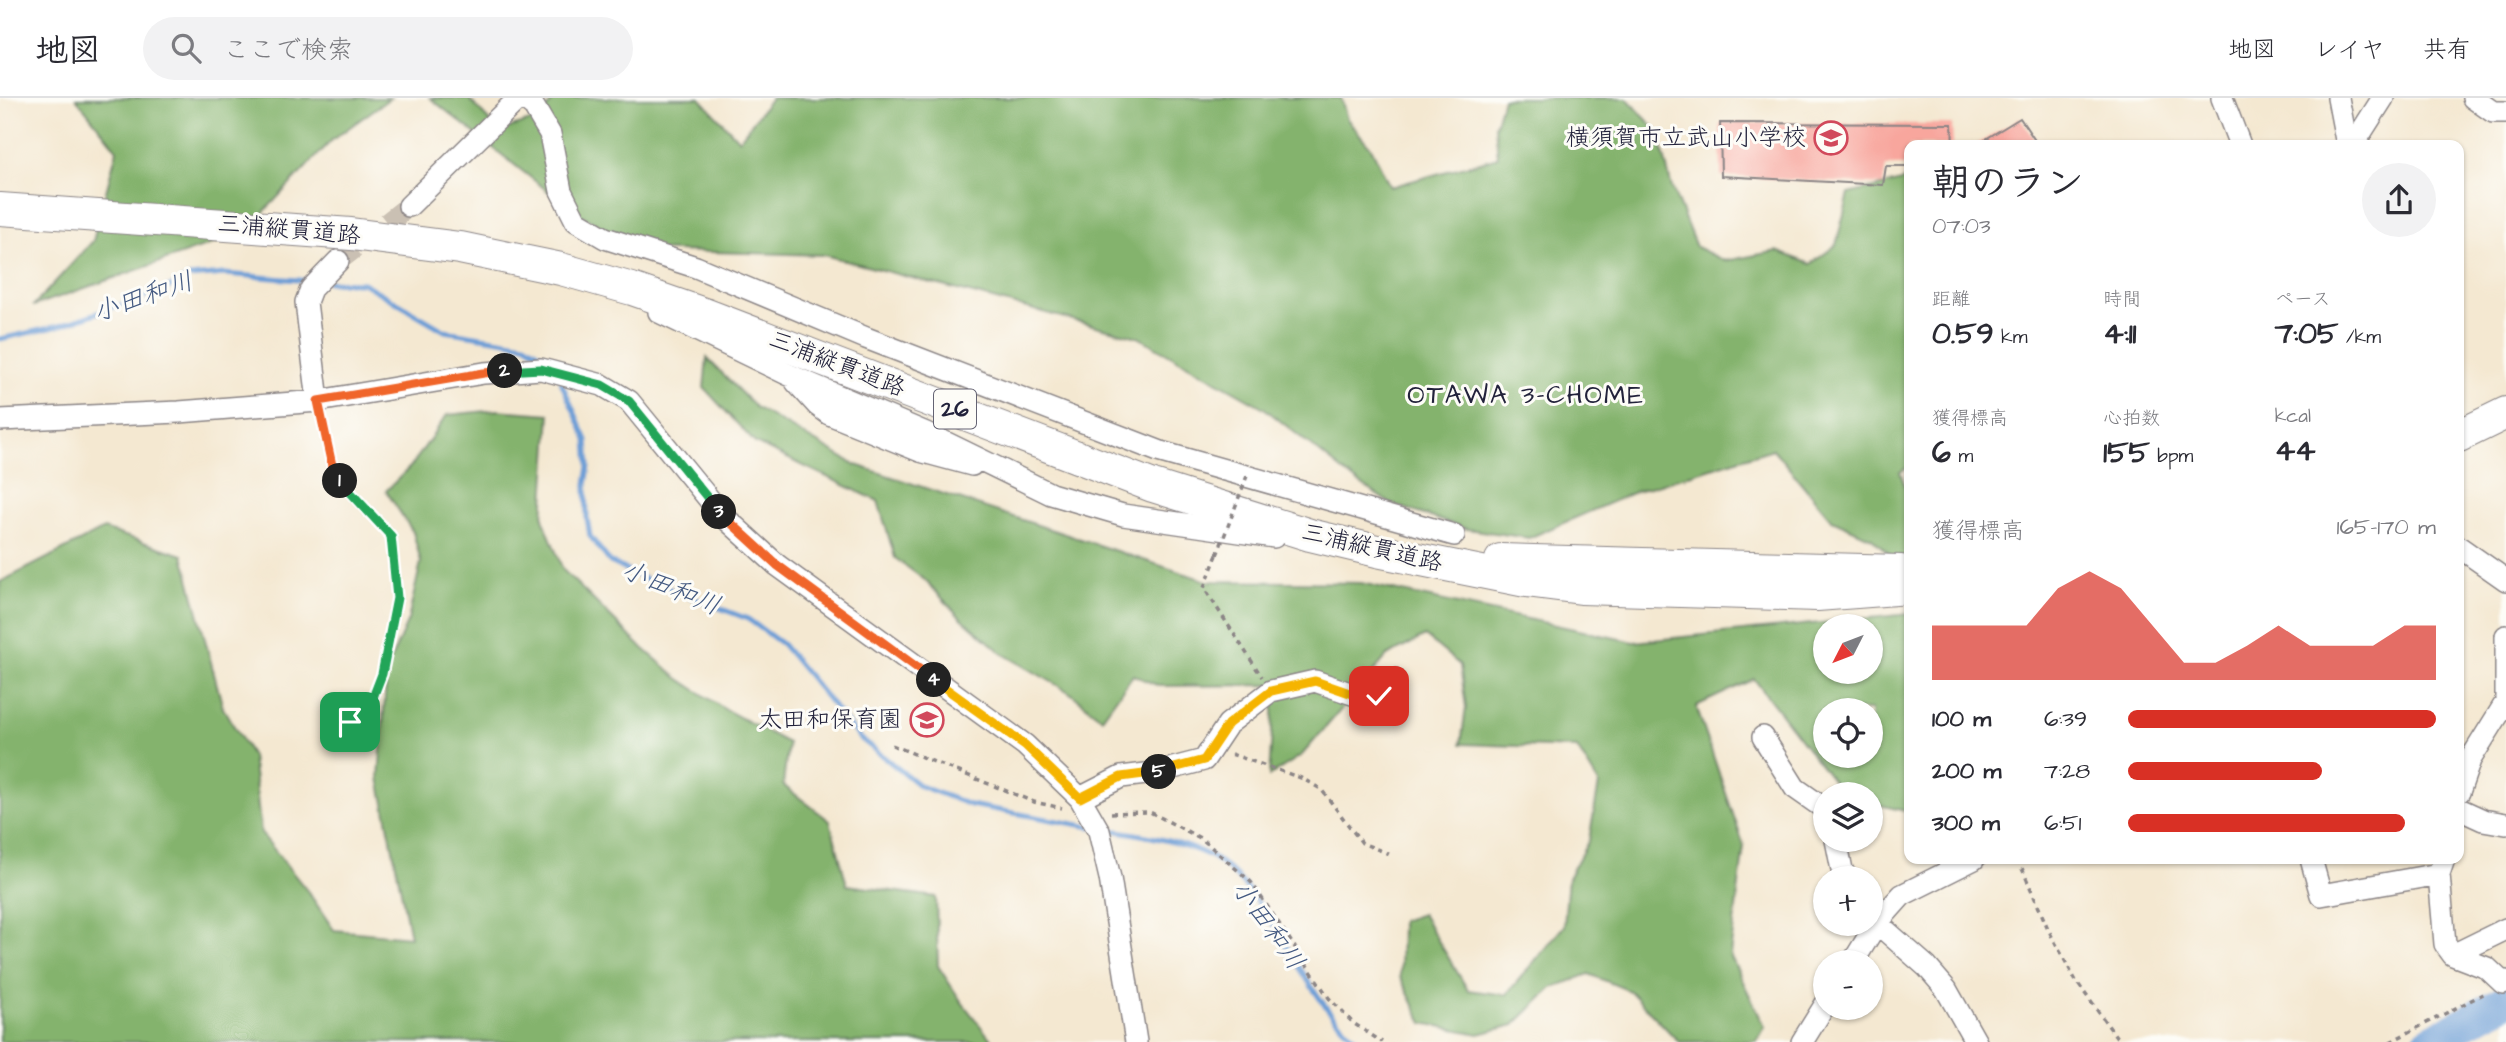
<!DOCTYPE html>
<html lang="ja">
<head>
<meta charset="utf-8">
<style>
  :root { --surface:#fff; --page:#f2f2f3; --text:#2b2b33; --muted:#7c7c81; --line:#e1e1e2; --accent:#d93025 }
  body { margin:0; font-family:"Architects Daughter","Klee One",sans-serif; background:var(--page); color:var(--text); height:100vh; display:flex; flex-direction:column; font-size:26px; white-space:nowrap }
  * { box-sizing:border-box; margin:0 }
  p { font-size:23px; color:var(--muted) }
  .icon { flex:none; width:38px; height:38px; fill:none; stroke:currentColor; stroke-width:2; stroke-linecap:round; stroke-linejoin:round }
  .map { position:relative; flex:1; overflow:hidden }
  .side { position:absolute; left:1904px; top:42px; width:560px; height:724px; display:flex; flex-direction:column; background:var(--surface); border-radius:14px; box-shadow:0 2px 5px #0004 }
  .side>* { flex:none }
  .needle { width:46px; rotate:228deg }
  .controls { position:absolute; left:1813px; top:516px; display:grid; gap:14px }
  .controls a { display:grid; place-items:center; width:70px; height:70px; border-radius:50%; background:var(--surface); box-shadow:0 2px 5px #0004; font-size:35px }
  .pin { position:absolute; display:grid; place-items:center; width:60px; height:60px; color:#fff; margin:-30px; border-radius:14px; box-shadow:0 4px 10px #0006 }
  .km { position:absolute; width:35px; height:35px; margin:-18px; border-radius:50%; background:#222; color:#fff; font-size:19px; line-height:35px; text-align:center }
  .round { display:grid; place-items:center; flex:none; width:74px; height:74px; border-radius:37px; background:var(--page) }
  .summary { display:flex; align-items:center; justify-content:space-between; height:119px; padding:0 28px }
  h1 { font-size:38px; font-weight:700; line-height:52px }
  .metrics { display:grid; grid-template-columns:repeat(3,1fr); gap:10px; height:119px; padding:7px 28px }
  .metrics div { display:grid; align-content:center }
  .metrics b { font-size:30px; font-weight:700 }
  .metrics small { font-size:19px; font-weight:400 }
  .metrics p { font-size:19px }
  .chart { height:196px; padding:14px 28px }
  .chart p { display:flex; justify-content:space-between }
  .chart svg { width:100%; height:126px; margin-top:7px; fill:var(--accent); opacity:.7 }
  ul { padding:0 28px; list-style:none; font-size:23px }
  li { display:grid; grid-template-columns:112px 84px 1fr; align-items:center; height:52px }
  li i { height:18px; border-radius:9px; background:var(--accent) }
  header { display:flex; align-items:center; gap:42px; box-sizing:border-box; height:98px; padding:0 35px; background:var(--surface); border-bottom:2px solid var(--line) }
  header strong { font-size:33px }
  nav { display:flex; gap:38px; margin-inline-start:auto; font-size:24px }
  .search { width:490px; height:63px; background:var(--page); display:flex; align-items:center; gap:18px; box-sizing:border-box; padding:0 24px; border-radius:38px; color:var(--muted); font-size:26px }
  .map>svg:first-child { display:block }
</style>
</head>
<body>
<header>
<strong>地図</strong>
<div class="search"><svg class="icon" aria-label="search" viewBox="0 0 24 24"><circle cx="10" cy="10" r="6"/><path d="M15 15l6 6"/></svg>ここで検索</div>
<nav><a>地図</a><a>レイヤ</a><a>共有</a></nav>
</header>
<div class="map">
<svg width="2506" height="944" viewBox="0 0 2506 944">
  <rect width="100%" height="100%" fill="#fdfcf7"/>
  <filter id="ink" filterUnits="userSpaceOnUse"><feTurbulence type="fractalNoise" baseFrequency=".0143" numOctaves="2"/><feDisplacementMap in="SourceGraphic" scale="14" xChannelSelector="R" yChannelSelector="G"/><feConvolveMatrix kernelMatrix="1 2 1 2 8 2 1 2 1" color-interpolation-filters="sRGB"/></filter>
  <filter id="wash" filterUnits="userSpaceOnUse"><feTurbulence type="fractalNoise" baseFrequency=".00686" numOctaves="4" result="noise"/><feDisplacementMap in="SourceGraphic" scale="28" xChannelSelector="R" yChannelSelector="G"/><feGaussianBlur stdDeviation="1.57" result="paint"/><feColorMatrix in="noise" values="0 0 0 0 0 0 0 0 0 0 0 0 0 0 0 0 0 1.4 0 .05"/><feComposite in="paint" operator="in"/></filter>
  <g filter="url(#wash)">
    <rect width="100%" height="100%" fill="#f4e8d1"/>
    <path fill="#84b36d" stroke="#536a54" stroke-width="2" fill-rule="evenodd" d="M76,0H390L332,42L244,135L33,208L93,143L117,52Z
      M430,0H468L499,33L540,20L555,0H700L739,42L771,0H1341L1347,21L1372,51L1390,89L1498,59L1495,28L1503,0H1627L1658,34L1672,90L1696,149L1725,163L1777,153L1811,166L1836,147L1849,96L1909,81V369L1900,374L1909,399V474L1872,440L1832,422L1773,351L1637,393L1529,440L1467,431L1391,406L1353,381L1264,310L1138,239L824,157L638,152L564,106Z
      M707,260L755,309L856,367L1207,483L1361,485L1634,544L1909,516V714L1871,705V696H1843L1754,581L1696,608L1744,748L1730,857L1765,929L1757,943L1679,944L1630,893L1589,876L1552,890L1514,927L1479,936L1423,925L1400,879L1401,823L1422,816L1468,892L1506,897L1564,828L1568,780L1589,742L1599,686L1577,650L1461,646L1466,609L1460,567L1425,538L1387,558L1302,657L1269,678L1275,587L1159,588L1133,577L1102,620L1069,594L1003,556L958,517L926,483L895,460L878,403L755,345L704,290ZM1825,528H1871V574H1825ZM1825,612H1871V658H1825Z
      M497,312L550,316L543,420L563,472L638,546L678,580L726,612L788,645L783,687L830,723L847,787L936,799L938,868L961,903L993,944H0V484L104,431L183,457L223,610L252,658L261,735L309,795L334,832L410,839L379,680L387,570L408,522L421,464L413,434L386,393L412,367L447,317Z"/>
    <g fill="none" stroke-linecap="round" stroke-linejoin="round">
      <path stroke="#6c9dd6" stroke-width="5" d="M328,184L363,185L445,233L525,246L551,262L554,269
        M0,241L59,228L164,192L189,179L224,176L311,183
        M561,284L587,342L589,368L586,387L587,420L590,438L610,464L649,483L748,521L782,546L860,640L920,688L970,707L1091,729
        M1104,731C1139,736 1176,742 1208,757C1258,782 1294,870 1329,913C1338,924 1349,934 1359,944"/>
      <path stroke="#6c9dd6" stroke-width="33" d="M2429,944L2506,902"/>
    </g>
    <g id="blocks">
      <path fill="#f8a69d" d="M2020,20L2038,47H1976Z
        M1720,25L1952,26L1953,47H1909V68H1886L1883,87L1721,78Z"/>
    </g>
  </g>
  <g filter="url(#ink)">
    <use href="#blocks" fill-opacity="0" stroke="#8b8586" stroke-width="2"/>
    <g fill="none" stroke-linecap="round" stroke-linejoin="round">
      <path stroke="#cac0b3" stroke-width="21" stroke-dasharray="21 10" stroke-linecap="butt" d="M338,163L409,108"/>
      <defs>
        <path id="minor" d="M523,0L534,9L550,36L561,93L576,123L605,140L696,169L866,240L1161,354L1454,437
          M2222,0L2240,47
          M2338,0L2347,47
          M2473,0L2493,14H2506
          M2353,47L2383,0
          M409,108L519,0
          M659,214L787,276L926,335L1051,396L1123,417L1274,439
          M796,284L817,307L829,316L920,353L972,367
          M318,303L306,204L311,191L338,163
          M0,322L179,314L318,303L484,275L541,271L602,287L629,303L722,417L777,467L1025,647L1080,700L1099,733L1110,780L1136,944
          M2459,449L2506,482
          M1763,639L1795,690L1825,711
          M2459,694L2470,662L2506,604V538
          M1080,700L1121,679L1154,675L1204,662L1228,626L1271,593L1315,583L1364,600L1379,598L1394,581
          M2459,711L2483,722L2506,726
          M1836,742L1842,772L1847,780
          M2311,761L2321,797L2439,776
          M2444,761L2439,776L2445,846L2453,857L2487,870L2503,885L2506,883
          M1877,825L1927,869L1946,891L1976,944
          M2453,857L2506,831
          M1853,864L1877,825L1902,797L1974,761
          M1802,944L1825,907"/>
        <path id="highway" d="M0,111L351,136L460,150L561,171L632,191L704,216L1153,388L1310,437L1377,453L1526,483L1581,490L1817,497L1909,490
          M2459,338L2506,315
          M1501,462L1901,473"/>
      </defs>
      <use href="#minor" stroke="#8b8586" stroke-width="24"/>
      <use href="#highway" stroke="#8b8586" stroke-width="34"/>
      <path stroke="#8b8586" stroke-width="3.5" stroke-dasharray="5 5" stroke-linecap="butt" d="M322,322L333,372L344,389L391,438L397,500L393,528L382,576L372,602L350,624
        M1217,457L1204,490L1262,579
        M892,647L1034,704L1062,710
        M1231,656L1301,680L1321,691L1362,745L1389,756
        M1111,715L1150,714L1202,741L1251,784L1329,900L1353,925L1382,944
        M2018,761L2049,833L2076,883L2120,944
        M2390,944L2485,895
        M2500,944L2506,941"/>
      <use href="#minor" stroke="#fff" stroke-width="21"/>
      <use href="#highway" stroke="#fff" stroke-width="32"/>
      <path stroke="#8b8586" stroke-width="3.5" stroke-dasharray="5 5" stroke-linecap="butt" d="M1217,457L1247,378"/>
    </g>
  </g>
  <g fill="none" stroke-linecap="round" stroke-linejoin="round" filter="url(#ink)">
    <defs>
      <path id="split-1" d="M340,383L391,438L397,500L382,576L372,602L350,624"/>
      <path id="split-2" d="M340,383L333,372L318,303L484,275L505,273"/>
      <path id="split-3" d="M505,273L541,271L602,287L629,303L719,414"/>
      <path id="split-4" d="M719,414L777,467L934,582"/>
      <path id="split-5" d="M934,582L1025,647L1080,700L1121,679L1159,674"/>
      <path id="split-6" d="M1159,674L1204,662L1228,626L1271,593L1315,583L1364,600L1379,598"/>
    </defs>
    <use href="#split-1" stroke="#fff" stroke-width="14"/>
    <use href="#split-2" stroke="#fff" stroke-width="14"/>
    <use href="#split-3" stroke="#fff" stroke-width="14"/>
    <use href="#split-4" stroke="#fff" stroke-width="14"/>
    <use href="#split-5" stroke="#fff" stroke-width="14"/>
    <use href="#split-6" stroke="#fff" stroke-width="14"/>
    <use href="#split-1" stroke="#22a559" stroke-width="9"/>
    <use href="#split-2" stroke="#f0652b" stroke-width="9"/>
    <use href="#split-3" stroke="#22a559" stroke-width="9"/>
    <use href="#split-4" stroke="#f0652b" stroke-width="9"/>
    <use href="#split-5" stroke="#f5b400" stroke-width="9"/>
    <use href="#split-6" stroke="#f5b400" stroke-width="9"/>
  </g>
  <defs>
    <symbol id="school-ring" viewBox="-11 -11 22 22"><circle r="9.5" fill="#fdfcf7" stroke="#d1495b" stroke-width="1.5"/><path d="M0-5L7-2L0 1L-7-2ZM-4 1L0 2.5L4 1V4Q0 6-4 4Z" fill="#d1495b"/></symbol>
  </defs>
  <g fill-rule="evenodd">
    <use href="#school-ring" x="1812" y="21" width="38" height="38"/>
    <use href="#school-ring" x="908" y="603" width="38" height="38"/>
  </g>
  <g text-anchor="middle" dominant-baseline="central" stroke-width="6" stroke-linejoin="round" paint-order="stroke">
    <rect fill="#fdfcf7" stroke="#646373" stroke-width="2" x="934" y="291.5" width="42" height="39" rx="5"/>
    <g font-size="23" font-weight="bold" fill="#22223b">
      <text x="955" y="311">26</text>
    </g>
    <g font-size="24" fill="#22223b" stroke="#fdfcf7" text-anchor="end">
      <text x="1806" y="40">横須賀市立武山小学校</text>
      <text x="902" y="622">太田和保育園</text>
    </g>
    <g font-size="24" fill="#22223b" stroke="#fdfcf7">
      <text transform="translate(289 132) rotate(5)">三浦縦貫道路</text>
      <text transform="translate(837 266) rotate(21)">三浦縦貫道路</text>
      <text transform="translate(1372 450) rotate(13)">三浦縦貫道路</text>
    </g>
    <g font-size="26" font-style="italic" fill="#435981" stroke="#fdfcf7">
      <text transform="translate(143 199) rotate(-19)">小田和川</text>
      <text transform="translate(671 490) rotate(22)">小田和川</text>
      <text transform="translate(1268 827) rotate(54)">小田和川</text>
    </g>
    <g font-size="26" letter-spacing="2" fill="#22223b" stroke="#fdfcf7">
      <text x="1526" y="297">OTAWA 3-CHOME</text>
    </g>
  </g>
</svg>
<div class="controls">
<a><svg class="needle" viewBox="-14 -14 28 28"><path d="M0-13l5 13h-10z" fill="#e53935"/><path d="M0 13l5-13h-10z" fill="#7c7c81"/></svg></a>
<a><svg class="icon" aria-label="locate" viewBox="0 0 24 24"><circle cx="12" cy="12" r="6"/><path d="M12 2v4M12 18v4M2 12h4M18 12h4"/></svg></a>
<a><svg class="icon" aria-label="layers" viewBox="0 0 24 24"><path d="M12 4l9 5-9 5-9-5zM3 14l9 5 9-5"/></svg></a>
<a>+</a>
<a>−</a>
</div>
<div class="pin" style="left:350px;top:624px;background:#1e9e55"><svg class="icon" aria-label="arrive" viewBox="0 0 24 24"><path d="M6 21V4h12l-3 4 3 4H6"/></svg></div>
<div class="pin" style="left:1379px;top:598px;background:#d93025"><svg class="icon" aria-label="check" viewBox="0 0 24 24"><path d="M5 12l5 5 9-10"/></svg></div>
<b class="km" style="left:340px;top:383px">1</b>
<b class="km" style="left:505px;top:273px">2</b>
<b class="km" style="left:719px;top:414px">3</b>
<b class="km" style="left:934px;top:582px">4</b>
<b class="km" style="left:1159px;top:674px">5</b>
<section class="side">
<div class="summary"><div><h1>朝のラン</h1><p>07:03</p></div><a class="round"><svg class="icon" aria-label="share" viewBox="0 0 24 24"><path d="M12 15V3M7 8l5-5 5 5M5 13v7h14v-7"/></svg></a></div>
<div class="metrics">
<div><p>距離</p><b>0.59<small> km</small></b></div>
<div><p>時間</p><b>4:11</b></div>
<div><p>ペース</p><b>7:05<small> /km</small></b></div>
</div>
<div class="metrics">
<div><p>獲得標高</p><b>6<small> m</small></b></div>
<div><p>心拍数</p><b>155<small> bpm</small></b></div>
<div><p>kcal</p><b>44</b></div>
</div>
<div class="chart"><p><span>獲得標高</span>165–170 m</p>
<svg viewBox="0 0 160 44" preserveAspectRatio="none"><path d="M0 44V25L10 25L20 25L30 25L40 12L50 6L60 12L70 25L80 38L90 38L100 32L110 25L120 32L130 32L140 32L150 25L160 25V44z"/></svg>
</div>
<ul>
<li><b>100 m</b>6:39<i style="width:100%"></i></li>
<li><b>200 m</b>7:28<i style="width:63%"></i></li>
<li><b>300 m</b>6:51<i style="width:90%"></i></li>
</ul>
</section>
</div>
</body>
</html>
